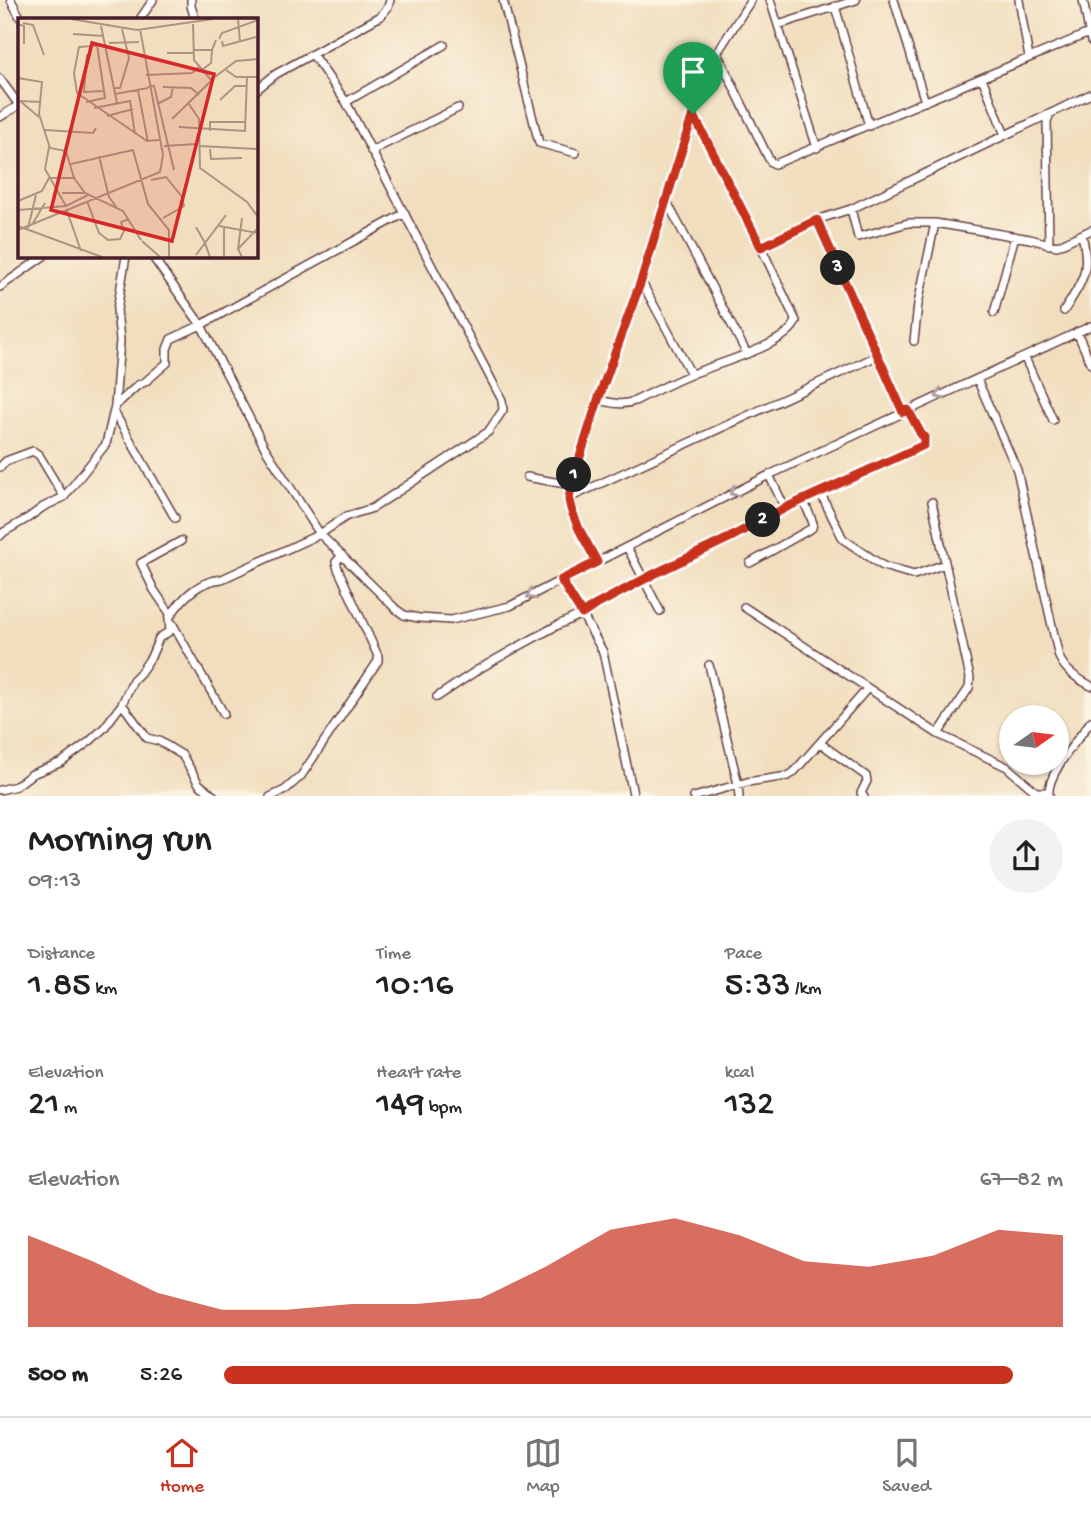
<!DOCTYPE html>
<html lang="en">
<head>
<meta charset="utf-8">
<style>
  :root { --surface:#fff; --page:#f2f2f2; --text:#202124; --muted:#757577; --line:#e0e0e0; --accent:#c8321e }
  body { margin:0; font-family:"Gochi Hand",sans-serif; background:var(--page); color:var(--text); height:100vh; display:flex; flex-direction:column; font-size:26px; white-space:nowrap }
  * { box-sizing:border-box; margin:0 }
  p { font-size:23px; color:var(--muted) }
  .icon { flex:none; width:38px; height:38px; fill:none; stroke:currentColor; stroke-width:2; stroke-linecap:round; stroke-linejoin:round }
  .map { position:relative; height:796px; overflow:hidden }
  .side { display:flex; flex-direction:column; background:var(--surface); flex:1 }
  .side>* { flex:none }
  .needle { width:46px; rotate:76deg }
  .controls { position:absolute; left:999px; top:705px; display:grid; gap:14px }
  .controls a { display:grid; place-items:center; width:70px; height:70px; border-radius:50%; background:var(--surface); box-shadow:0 2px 5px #0004; font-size:35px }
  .pin { position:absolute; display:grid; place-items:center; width:60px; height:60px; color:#fff; margin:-72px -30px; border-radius:50% 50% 50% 0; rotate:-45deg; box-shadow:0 0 7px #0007 }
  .pin .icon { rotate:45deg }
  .km { position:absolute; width:35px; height:35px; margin:-18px; border-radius:50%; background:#222; color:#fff; font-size:19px; line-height:35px; text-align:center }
  .round { display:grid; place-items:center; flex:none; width:74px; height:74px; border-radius:37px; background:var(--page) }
  .overview { display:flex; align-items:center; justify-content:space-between; height:119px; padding:0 28px }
  h1 { font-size:38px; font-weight:600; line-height:52px }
  .stats { display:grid; grid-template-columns:repeat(3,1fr); gap:10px; height:119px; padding:7px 28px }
  .stats div { display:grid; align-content:center }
  .stats b { font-size:35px; font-weight:600 }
  .stats small { font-size:19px; font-weight:400 }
  .stats p { font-size:19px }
  .chart { height:196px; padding:14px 28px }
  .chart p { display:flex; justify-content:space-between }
  .chart svg { width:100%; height:126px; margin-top:7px; fill:var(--accent); opacity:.7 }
  ul { padding:0 28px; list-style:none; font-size:23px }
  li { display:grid; grid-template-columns:112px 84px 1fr; align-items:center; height:52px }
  li i { height:18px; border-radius:9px; background:var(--accent) }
  .dock { display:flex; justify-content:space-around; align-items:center; height:98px; border-top:2px solid var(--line); background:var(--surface); font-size:19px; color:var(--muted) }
  .dock a { display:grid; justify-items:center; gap:4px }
  .dock .active { color:var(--accent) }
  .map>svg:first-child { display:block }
</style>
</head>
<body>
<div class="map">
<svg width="1091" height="797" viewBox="0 0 1091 797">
  <rect width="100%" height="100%" fill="#fcf5e5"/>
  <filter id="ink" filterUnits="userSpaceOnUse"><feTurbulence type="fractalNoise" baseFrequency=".0143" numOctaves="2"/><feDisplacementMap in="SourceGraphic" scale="14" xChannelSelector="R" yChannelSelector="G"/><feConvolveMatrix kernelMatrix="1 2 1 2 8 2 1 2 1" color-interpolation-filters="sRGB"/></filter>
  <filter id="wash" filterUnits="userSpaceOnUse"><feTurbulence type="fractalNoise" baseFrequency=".00686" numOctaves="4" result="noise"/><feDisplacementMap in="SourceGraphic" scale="28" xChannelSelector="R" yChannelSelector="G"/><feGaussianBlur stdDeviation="1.57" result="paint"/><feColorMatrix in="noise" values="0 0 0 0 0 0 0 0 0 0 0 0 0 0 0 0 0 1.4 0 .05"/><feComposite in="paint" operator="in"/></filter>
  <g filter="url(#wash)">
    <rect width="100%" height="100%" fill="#f1debe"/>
  </g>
  <g filter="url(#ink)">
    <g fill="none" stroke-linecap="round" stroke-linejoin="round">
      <defs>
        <path id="minor" d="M11,0L21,19
          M191,0V6L195,19
          M503,0L539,143L576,153
          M770,0L817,148
          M894,0L925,102
          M1019,0L1029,58
          M1083,0L1091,41
          M835,6L869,126
          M140,19L153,0
          M778,25L856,0
          M717,53L768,157L771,162L775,164L1089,33
          M982,78L1005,135
          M0,79L19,105
          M256,90L276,74L381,16L388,7L390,0
          M346,102L444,45
          M0,117L19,105
          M371,151L458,108
          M667,202L747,354
          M851,209L858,237L908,223H935L1030,239L1057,246L1091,230
          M816,220L903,412
          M1049,245L1047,121L1050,114
          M761,247L816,220L851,209L1091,94
          M152,256L201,325L265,448L320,534L396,609L404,615L419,618L451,620L510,606L769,475L1091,326
          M641,281L691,374
          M0,287L44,256
          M1064,311C1083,280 1091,272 1082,235
          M994,313L1015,236
          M1077,332L1091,364
          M914,341L918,304L935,223
          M1025,358L1053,420
          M977,379L1017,470L1059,657C1066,672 1077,678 1091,686
          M598,400C612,403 621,406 635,401C653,392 671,383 690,375C714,364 787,346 796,321L761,247L694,115
          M115,406L138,385L145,382L167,363V349L171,339L201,325L405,213
          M114,412L175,518
          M0,467L6,461L33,451L39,455L64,497
          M769,475L785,508
          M527,477L571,485
          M820,492L843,539L883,566L914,575L945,564
          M569,498L877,356
          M932,502L970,678L969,688L938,734
          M0,536L4,532L28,518L43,507L64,497L106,444L115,406L120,340L117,310L126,256
          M627,547L660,611
          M598,562L579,529L571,509L569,500L571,485L598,400L641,281L704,82L717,53L751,0
          M750,563L812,528L813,523L803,499
          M560,580L582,614L603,652L633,794
          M744,607L938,734L1007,767L1036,792H1048
          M171,615L154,590L141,563L181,541
          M172,623L224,714
          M709,665L738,784L739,797
          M437,697L479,669L514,649L556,626L582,614L594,606L654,574L729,539L785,508L924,445V437L921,434L908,410
          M122,704L147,738L159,741L182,755L199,784L215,797
          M820,743L866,776L867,781L861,793L864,797
          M0,790L16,786L32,774L62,762L90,741L104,728L122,704L133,680L140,673L151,657L159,638L170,631L169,618C182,598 198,581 222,579L320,534L347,516L373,508L488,432L503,410L502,400L346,102L312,54
          M1049,795C1046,775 1079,738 1091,721
          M270,797L285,790L301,776L378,661V656L338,569L336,562L342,555
          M694,797L747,782L788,776L793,773L868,688"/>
      </defs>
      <use href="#minor" stroke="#633c41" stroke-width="10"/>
      <use href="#minor" stroke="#fff" stroke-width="7"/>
    </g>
    <defs><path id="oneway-chevron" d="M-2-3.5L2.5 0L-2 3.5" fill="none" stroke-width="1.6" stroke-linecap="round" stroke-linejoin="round" transform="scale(1.75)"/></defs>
    <g stroke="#ae9aa0">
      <use href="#oneway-chevron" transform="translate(940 395) rotate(156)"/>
      <use href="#oneway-chevron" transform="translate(734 492) rotate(153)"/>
      <use href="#oneway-chevron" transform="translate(531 595) rotate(152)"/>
    </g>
  </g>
  <g fill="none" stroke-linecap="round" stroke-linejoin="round" filter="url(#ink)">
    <defs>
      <path id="route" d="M693,114L761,247L817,220L903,412L908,410L921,434L924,437V445L785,508L729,538L654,574L594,606L582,614L561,580L597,562L579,529L571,509L569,500L571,485L598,400L641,281Z"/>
    </defs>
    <use href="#route" stroke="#fff" stroke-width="14"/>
    <use href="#route" stroke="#c8321e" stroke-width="9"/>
  </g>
  <g transform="translate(18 18)">
    <rect width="240" height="240" fill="#f1debe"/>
    <path fill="none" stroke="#ae9283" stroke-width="2" d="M53,1L119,12L195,1M220,1L222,24M5,5L15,7L26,37M0,6L6,8V26M175,6L176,42L193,62L218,43L240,41M83,8L99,85M55,16L86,18M0,19V57M201,21L204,15L240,2M204,23L205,28L238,19M91,25L121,24M88,27L61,29L56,55L59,75L129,123L141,122M175,32H194L198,22M149,35H175M184,52L193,45L194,32M208,52L218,59H240M128,57L174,55L181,49M0,60L24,64L21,96L32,130L48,133L56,160L67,175L105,193L123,222M130,69L136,68L156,152M145,69L173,70L181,77M97,70H102L111,40L104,11M120,72L130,124M65,74L86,73M66,74L69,36M97,76L130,70M202,82L217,68H229M2,83L21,99M2,83L23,84M68,84L87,80L79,27M139,86L153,79L155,69M171,86L181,101L182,150L229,184L240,199M76,90L112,83L117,116M89,98L115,91M154,101L194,62M161,109L227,113L229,59M27,112L75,115L78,110M192,113V104H227M146,128L178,126M182,128L240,131M31,129L27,151L48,188M192,131L193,141L224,140M81,138L91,179L99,190M53,146L115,132L130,186L151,212V239M133,162L148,159L164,179L166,188L145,200M44,175H67M0,183L24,173L31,160H56M69,183L81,215L90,222L102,221L106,213L103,204L111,201M0,192L48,188L70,177M49,193L63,233M15,205L27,185M0,208L84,239M201,208L239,215M10,210L18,177M0,212L142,154L145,137L122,11M124,223L142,239M220,231L224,200M178,237L187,225L178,209M192,239L187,225L208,197M206,239V208M224,239L220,231L240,210"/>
    <path fill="#d62828" fill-opacity="0.15" stroke="#d62828" stroke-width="3.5" d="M74,25L196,56L154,223L33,192Z"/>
    <rect width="240" height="240" fill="none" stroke="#4a1f2b" stroke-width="3.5"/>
  </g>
</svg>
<div class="controls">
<a><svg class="needle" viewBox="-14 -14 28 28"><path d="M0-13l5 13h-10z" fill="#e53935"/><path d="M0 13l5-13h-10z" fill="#757577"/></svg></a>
</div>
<div class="pin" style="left:693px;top:114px;background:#1e9e55"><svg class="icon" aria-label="arrive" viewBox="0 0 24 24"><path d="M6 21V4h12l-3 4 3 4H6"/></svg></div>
<b class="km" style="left:574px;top:475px">1</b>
<b class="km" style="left:763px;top:520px">2</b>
<b class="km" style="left:838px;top:268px">3</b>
</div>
<section class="side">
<div class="overview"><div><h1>Morning run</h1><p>09:13</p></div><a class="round"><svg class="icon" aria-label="share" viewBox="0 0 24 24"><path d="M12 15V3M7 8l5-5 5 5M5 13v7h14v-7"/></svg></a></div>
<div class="stats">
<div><p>Distance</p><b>1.85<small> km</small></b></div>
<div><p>Time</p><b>10:16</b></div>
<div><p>Pace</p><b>5:33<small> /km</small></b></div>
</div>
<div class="stats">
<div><p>Elevation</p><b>21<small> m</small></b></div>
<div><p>Heart rate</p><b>149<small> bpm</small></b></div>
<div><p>kcal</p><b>132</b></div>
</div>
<div class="chart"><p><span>Elevation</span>67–82 m</p>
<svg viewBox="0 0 160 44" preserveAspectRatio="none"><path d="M0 44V12L10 21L20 32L30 38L40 38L50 36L60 36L70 34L80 23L90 10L100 6L110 12L120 21L130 23L140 19L150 10L160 12V44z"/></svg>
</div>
<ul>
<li><b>500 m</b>5:26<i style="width:94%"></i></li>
</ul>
</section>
<nav class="dock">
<a class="active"><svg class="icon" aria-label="home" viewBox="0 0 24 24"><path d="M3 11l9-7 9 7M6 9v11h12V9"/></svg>Home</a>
<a><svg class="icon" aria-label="map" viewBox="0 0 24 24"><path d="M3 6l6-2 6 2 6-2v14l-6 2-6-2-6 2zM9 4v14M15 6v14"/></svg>Map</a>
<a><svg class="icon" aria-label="saved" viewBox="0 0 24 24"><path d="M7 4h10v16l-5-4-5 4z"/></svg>Saved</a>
</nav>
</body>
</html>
